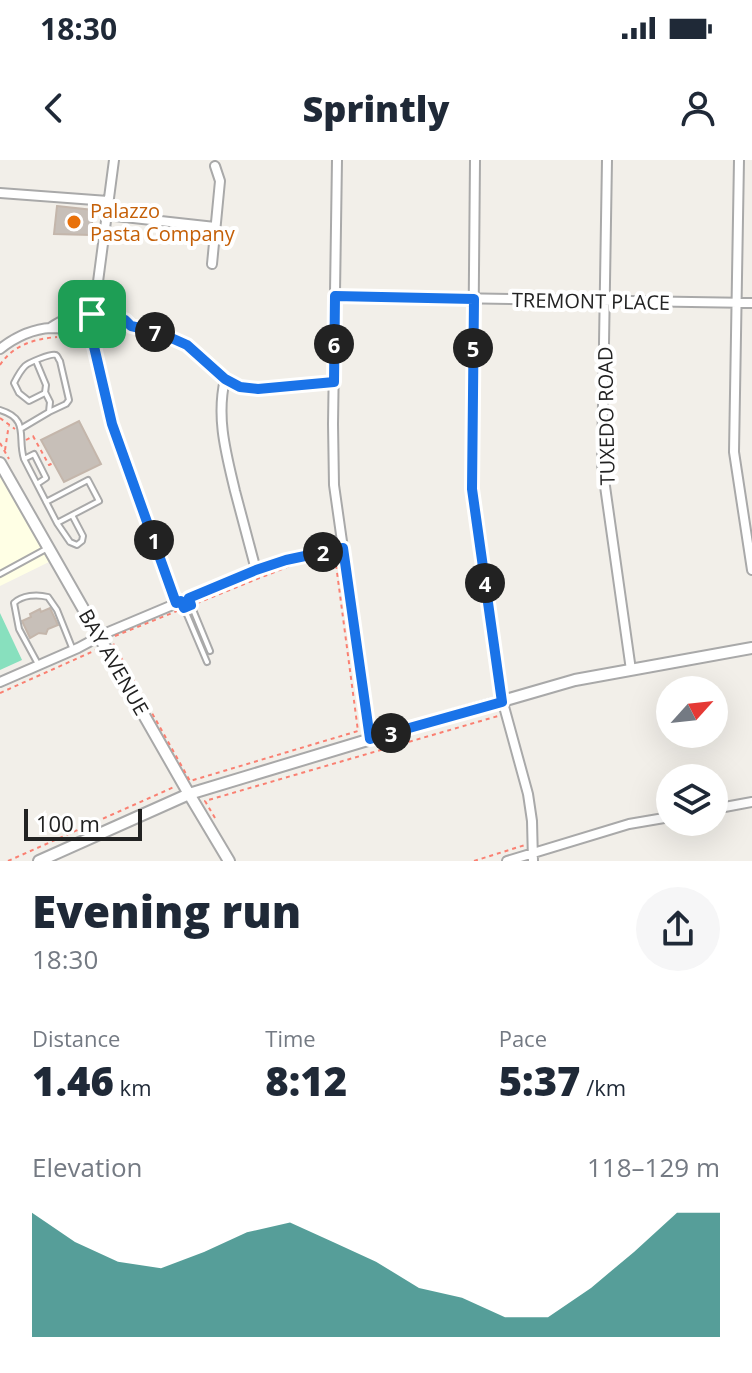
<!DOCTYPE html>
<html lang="en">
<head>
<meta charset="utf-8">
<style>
  :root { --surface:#fff; --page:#f6f6f7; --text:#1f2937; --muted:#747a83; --accent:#0f766e }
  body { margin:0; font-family:"Open Sans",sans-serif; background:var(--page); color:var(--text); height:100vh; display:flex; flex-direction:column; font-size:30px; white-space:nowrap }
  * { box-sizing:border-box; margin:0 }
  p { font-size:26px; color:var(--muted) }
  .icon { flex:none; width:44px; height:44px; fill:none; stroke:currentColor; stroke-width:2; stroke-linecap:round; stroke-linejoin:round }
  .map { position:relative; height:701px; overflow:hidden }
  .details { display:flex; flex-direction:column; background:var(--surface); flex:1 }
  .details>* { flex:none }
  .needle { width:52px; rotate:63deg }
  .buttons { position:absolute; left:656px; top:516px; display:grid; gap:16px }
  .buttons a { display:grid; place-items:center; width:72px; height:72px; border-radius:50%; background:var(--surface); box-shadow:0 8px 32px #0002; font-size:40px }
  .scale { position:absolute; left:24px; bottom:20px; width:118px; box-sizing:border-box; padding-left:8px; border:4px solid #222; border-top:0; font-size:22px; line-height:28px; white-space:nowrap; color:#222; -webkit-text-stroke:6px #fff; paint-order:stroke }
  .pin { position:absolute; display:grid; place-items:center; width:68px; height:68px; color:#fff; margin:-34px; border-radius:16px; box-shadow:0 4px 12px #0006 }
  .km { position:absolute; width:40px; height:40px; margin:-20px; border-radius:50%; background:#222; color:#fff; font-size:22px; line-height:40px; text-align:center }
  .round { display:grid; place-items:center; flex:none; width:84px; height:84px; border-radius:42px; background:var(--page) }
  .headline { display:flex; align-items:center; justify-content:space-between; height:136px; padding:0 32px }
  h1 { font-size:44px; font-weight:800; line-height:60px }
  .figures { display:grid; grid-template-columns:repeat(3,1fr); gap:12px; height:136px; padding:8px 32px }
  .figures div { display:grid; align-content:center }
  .figures b { font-size:40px; font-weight:800 }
  .figures small { font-size:22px; font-weight:400 }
  .figures p { font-size:22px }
  .chart { height:224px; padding:16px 32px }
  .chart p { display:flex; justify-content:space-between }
  .chart svg { width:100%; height:144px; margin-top:8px; fill:var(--accent); opacity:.7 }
  .status { display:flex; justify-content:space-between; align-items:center; height:56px; padding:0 40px; background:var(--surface); direction:ltr }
  .status svg { height:22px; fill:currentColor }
  header { display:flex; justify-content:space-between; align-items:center; height:104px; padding:0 32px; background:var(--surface); font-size:36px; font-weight:800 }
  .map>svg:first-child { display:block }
</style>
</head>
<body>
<div class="status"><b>18:30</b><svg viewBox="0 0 49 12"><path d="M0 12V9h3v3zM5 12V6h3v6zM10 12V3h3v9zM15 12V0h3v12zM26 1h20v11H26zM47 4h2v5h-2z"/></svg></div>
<header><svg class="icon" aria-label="back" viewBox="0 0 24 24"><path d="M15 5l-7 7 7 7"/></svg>Sprintly<svg class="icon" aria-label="person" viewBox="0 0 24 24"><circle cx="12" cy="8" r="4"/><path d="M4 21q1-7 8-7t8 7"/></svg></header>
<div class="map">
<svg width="752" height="701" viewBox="0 0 752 701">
  <rect width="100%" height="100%" fill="#f2efe9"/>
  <path fill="#ffffe5" d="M0,314L49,402L0,426Z"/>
  <path fill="#88e0be" d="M0,453L22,500L0,510Z"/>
  <path fill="#c7bfb8" stroke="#c4b6ab" stroke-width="2" d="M57,46L93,50L91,75L54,74Z
    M79,261L101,304L64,322L41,280Z
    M50,448L58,465L48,469L46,474L39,473L30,478L22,461L31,457L30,454L40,449L41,452Z"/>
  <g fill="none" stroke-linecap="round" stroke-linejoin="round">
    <defs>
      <path id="service" d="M36,201L46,225L45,233L29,241L19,233L14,223C17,217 20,211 25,206C28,203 51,193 56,195C58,196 58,199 60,201L69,240L66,244L49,252
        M0,250C30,259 17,277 24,299L57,363L70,382L77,385L82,381L83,376L72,355
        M22,268L49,252L50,242L45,232
        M24,299L34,294L46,318L37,324
        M46,342L88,320L99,341L57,363
        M0,414L46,389
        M189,440L210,491
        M182,443L207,502
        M38,504L19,469L14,443C22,435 37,434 48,437L57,450L73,490"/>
      <path id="minor" d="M114,0L91,175L112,264L176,443
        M337,0L333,264L334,325L370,579
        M475,0L472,329L500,532L528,634L532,661L533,701
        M607,0L602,305L631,510
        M739,0L734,292L752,410
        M0,33L108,41
        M106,55L215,67
        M212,104L220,21L215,6
        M335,136L752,143
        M50,168C70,153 111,148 131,165
        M0,189C14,178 32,169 51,168C57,168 63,169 69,168C109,164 154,162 188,186C207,199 220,220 242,227C259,233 314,224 334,222
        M225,219C216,258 226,293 235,331C242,357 249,384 256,410
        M0,522L78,488L106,473L256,410L286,400L343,388
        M714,649L752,642
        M507,701L629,664L670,657"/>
      <path id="tertiary" d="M0,303L189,634L229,701
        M39,701L189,634L361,582L575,520L752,488"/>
    </defs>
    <use href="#service" stroke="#a9a9a9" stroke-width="8"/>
    <use href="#minor" stroke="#a9a9a9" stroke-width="12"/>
    <use href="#tertiary" stroke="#a9a9a9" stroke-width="14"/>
    <path stroke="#fa8072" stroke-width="2" stroke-dasharray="4 4" stroke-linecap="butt" d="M0,205C13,185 34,179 57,177
      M0,258L15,269
      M26,280L33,276L49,305L53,303
      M0,283L9,299
      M5,290L9,264
      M335,397L358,571L190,621L110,478L292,405Z
      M0,533L96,490
      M215,658L205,641L498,556
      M8,701L174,627
      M474,701L525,685"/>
    <use href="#service" stroke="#fff" stroke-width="4"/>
    <use href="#minor" stroke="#fff" stroke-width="8"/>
    <use href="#tertiary" stroke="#fff" stroke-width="10"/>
  </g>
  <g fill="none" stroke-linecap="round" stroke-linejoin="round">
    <defs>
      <path id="route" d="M335,136L474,139L472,329L502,542L370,579L343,388L286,400L256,410L189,438L191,445L184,448L181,441L176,443L112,264L92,178V154L125,160L131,166L158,172L187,185L225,219L240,227L258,229L334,222Z"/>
    </defs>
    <use href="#route" stroke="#fff" stroke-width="16"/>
    <use href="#route" stroke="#1a73e8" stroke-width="10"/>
  </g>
  <circle fill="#e8710a" stroke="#fff" stroke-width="3" cx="74" cy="62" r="8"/>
  <g text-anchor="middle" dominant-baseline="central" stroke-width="8" stroke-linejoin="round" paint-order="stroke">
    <g font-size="20" fill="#c56008" stroke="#fff" text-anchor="start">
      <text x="90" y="50">Palazzo<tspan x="90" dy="23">Pasta Company</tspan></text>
    </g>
    <g font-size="20" fill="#222" stroke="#fff">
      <text transform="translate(591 141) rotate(1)">TREMONT PLACE</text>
      <text transform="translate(606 256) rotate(-91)">TUXEDO ROAD</text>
      <text transform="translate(114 502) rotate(60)">BAY AVENUE</text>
    </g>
  </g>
</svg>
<div class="buttons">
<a><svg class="needle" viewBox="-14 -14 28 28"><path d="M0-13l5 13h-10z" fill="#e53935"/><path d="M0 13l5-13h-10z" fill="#747a83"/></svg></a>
<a><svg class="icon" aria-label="layers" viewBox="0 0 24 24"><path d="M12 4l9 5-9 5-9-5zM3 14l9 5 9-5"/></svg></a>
</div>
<div class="scale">100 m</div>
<div class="pin" style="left:92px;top:154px;background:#1e9e55"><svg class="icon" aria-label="arrive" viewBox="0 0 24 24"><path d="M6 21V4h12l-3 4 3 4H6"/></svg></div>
<b class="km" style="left:154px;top:380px">1</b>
<b class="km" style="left:323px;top:392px">2</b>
<b class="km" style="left:391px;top:573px">3</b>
<b class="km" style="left:485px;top:423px">4</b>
<b class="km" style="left:473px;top:188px">5</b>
<b class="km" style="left:334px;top:184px">6</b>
<b class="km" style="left:155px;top:172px">7</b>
</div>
<section class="details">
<div class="headline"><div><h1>Evening run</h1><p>18:30</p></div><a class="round"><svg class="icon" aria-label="share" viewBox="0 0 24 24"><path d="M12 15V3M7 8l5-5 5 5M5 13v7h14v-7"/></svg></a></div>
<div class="figures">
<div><p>Distance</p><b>1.46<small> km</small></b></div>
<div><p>Time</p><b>8:12</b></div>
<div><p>Pace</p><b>5:37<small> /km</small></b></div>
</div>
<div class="chart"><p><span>Elevation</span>118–129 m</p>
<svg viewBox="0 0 160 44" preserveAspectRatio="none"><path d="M0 44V6L10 15L20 21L30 23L40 18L50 12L60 9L70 15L80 21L90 29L100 32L110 38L120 38L130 29L140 18L150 6L160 6V44z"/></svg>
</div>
</section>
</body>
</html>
